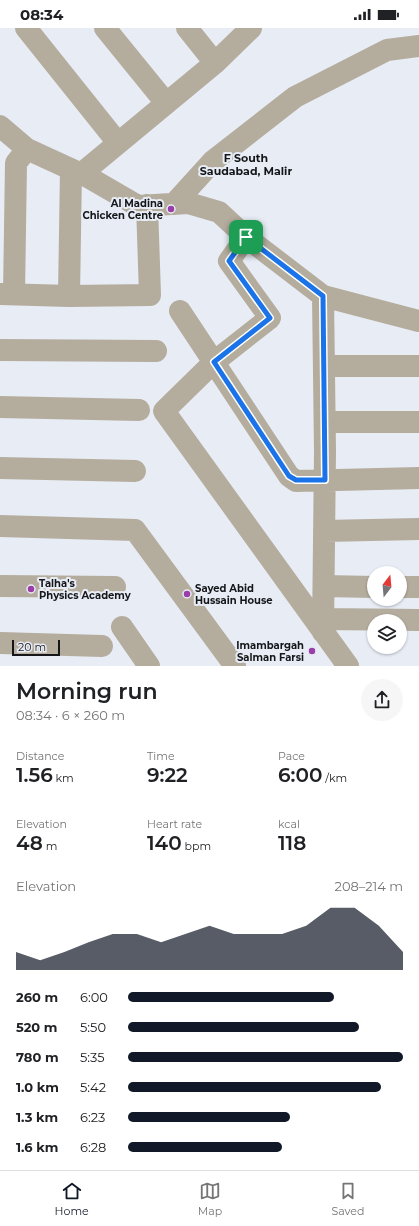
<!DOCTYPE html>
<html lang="en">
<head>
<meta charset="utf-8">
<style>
  :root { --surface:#fff; --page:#f6f6f6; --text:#202124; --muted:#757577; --line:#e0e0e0; --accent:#111827 }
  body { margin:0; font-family:Montserrat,sans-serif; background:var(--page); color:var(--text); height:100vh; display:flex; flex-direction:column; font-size:15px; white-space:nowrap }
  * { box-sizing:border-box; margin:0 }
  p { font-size:13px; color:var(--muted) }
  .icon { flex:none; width:22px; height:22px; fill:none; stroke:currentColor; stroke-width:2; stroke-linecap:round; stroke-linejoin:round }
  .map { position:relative; height:638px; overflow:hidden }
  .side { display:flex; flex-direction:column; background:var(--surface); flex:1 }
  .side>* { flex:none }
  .needle { width:26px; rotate:16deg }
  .tools { position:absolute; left:367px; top:538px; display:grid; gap:8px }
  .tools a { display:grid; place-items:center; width:40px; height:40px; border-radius:50%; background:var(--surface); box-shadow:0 1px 3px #0004; font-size:20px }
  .scale { position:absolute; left:12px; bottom:10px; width:48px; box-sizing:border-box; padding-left:4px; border:2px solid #141619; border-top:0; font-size:11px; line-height:14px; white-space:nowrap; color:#141619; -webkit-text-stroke:3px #e8ecf5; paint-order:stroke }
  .pin { position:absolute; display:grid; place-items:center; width:34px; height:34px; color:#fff; margin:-17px; border-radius:8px; box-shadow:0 2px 6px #0006 }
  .round { display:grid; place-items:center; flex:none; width:42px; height:42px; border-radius:21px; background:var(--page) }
  .headline { display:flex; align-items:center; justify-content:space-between; height:68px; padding:0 16px }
  h1 { font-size:22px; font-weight:600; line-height:30px }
  .stats { display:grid; grid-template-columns:repeat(3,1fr); gap:6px; height:68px; padding:4px 16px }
  .stats div { display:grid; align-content:center }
  .stats b { font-size:20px; font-weight:600 }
  .stats small { font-size:11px; font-weight:400 }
  .stats p { font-size:11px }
  .chart { height:112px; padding:8px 16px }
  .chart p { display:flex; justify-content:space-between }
  .chart svg { width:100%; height:72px; margin-top:4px; fill:var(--accent); opacity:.7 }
  ul { padding:0 16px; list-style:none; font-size:13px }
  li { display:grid; grid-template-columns:64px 48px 1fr; align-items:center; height:30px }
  li i { height:10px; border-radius:5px; background:var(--accent) }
  .status { display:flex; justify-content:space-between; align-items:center; height:28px; padding:0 20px; background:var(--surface); direction:ltr }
  .status svg { height:11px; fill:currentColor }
  .menu { display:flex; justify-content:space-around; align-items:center; height:56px; border-top:1px solid var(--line); background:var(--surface); font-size:11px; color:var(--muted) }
  .menu a { display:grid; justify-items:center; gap:2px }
  .menu .selected { color:var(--accent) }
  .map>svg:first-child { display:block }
</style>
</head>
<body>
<div class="status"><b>08:34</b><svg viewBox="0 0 49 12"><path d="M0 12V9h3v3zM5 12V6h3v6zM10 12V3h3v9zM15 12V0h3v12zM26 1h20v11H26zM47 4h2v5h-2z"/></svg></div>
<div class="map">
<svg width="419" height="638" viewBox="0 0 419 638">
  <rect width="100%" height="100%" fill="#e8ecf5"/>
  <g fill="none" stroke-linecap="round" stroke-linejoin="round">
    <path stroke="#b4ac9d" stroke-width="22" d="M26,0L118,115
      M105,0L166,75
      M187,0L215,35
      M0,98L27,121L88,149L138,178L188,175L219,184L246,209L323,268L419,293
      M81,146L215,35L251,0
      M174,176L213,133L295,69L387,22L419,18
      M246,209L229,233L270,290L214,334L164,383L348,638
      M0,266L69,268L150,267L147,177
      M14,266L16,135L27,121
      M69,268L71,142
      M323,268L325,423L323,604
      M180,283L289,448L296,453L419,450
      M0,322L156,323
      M324,338H419
      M0,379L139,382
      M325,394H419
      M0,440L135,443
      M0,498L135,502L235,638
      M324,503L419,501
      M0,558L115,559
      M324,558L374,559
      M400,559H419
      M323,591L419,592
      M122,599L149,638
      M0,615L102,618"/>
  </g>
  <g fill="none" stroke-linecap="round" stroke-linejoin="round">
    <defs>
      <path id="route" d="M246,209L323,268L325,452H296L289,448L214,334L270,290L229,233Z"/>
    </defs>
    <use href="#route" stroke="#fff" stroke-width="8"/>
    <use href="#route" stroke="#1a73e8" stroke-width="5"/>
  </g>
  <g fill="#9a3ea9" stroke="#e8ecf5" stroke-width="1.5">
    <circle cx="171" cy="181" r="4"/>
    <circle cx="31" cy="561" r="4"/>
    <circle cx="187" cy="566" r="4"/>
    <circle cx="312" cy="623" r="4"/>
  </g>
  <g text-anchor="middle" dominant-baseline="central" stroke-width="4" stroke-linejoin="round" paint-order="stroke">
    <g font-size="10" font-weight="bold" fill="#141619" stroke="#e8ecf5" text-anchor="end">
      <text x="163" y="175">Al Madina<tspan x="163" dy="12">Chicken Centre</tspan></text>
      <text x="39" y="555" text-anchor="start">Talha's<tspan x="39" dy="12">Physics Academy</tspan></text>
      <text x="195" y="560" text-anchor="start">Sayed Abid<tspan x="195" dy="12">Hussain House</tspan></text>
      <text x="304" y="617">Imambargah<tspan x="304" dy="12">Salman Farsi</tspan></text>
    </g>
    <g font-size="11" font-weight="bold" fill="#141619" stroke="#e8ecf5">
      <text x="246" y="130">F South<tspan x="246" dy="13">Saudabad, Malir</tspan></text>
    </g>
  </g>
</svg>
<div class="tools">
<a><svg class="needle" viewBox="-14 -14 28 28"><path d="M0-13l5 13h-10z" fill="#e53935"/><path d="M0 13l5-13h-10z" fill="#757577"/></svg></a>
<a><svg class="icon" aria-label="layers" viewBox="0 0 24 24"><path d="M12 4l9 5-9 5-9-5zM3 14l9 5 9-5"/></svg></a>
</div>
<div class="scale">20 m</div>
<div class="pin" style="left:246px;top:209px;background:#1e9e55"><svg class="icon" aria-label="arrive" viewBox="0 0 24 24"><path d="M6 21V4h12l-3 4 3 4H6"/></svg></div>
</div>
<section class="side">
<div class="headline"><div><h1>Morning run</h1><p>08:34 · 6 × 260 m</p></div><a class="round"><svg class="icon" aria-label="share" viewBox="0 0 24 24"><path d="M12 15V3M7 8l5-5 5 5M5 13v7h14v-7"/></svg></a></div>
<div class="stats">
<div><p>Distance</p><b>1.56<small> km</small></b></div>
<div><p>Time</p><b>9:22</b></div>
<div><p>Pace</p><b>6:00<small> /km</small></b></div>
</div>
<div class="stats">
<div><p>Elevation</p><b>48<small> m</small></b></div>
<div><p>Heart rate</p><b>140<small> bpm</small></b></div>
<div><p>kcal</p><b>118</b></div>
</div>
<div class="chart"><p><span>Elevation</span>208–214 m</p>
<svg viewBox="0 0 160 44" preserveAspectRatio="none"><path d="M0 44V33L10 38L20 33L30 27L40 22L50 22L60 27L70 22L80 17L90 22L100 22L110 22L120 17L130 6L140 6L150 17L160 33V44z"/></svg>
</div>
<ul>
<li><b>260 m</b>6:00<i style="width:75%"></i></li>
<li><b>520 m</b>5:50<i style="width:84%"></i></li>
<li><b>780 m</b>5:35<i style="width:100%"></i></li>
<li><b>1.0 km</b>5:42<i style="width:92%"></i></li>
<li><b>1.3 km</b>6:23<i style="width:59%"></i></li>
<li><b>1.6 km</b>6:28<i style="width:56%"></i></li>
</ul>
</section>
<nav class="menu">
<a class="selected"><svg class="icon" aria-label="home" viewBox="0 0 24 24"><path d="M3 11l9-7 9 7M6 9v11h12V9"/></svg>Home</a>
<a><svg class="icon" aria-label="map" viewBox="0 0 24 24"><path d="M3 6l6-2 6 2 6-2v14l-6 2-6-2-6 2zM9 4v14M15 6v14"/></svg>Map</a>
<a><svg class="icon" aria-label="saved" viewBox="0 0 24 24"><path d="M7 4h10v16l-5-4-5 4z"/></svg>Saved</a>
</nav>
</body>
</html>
